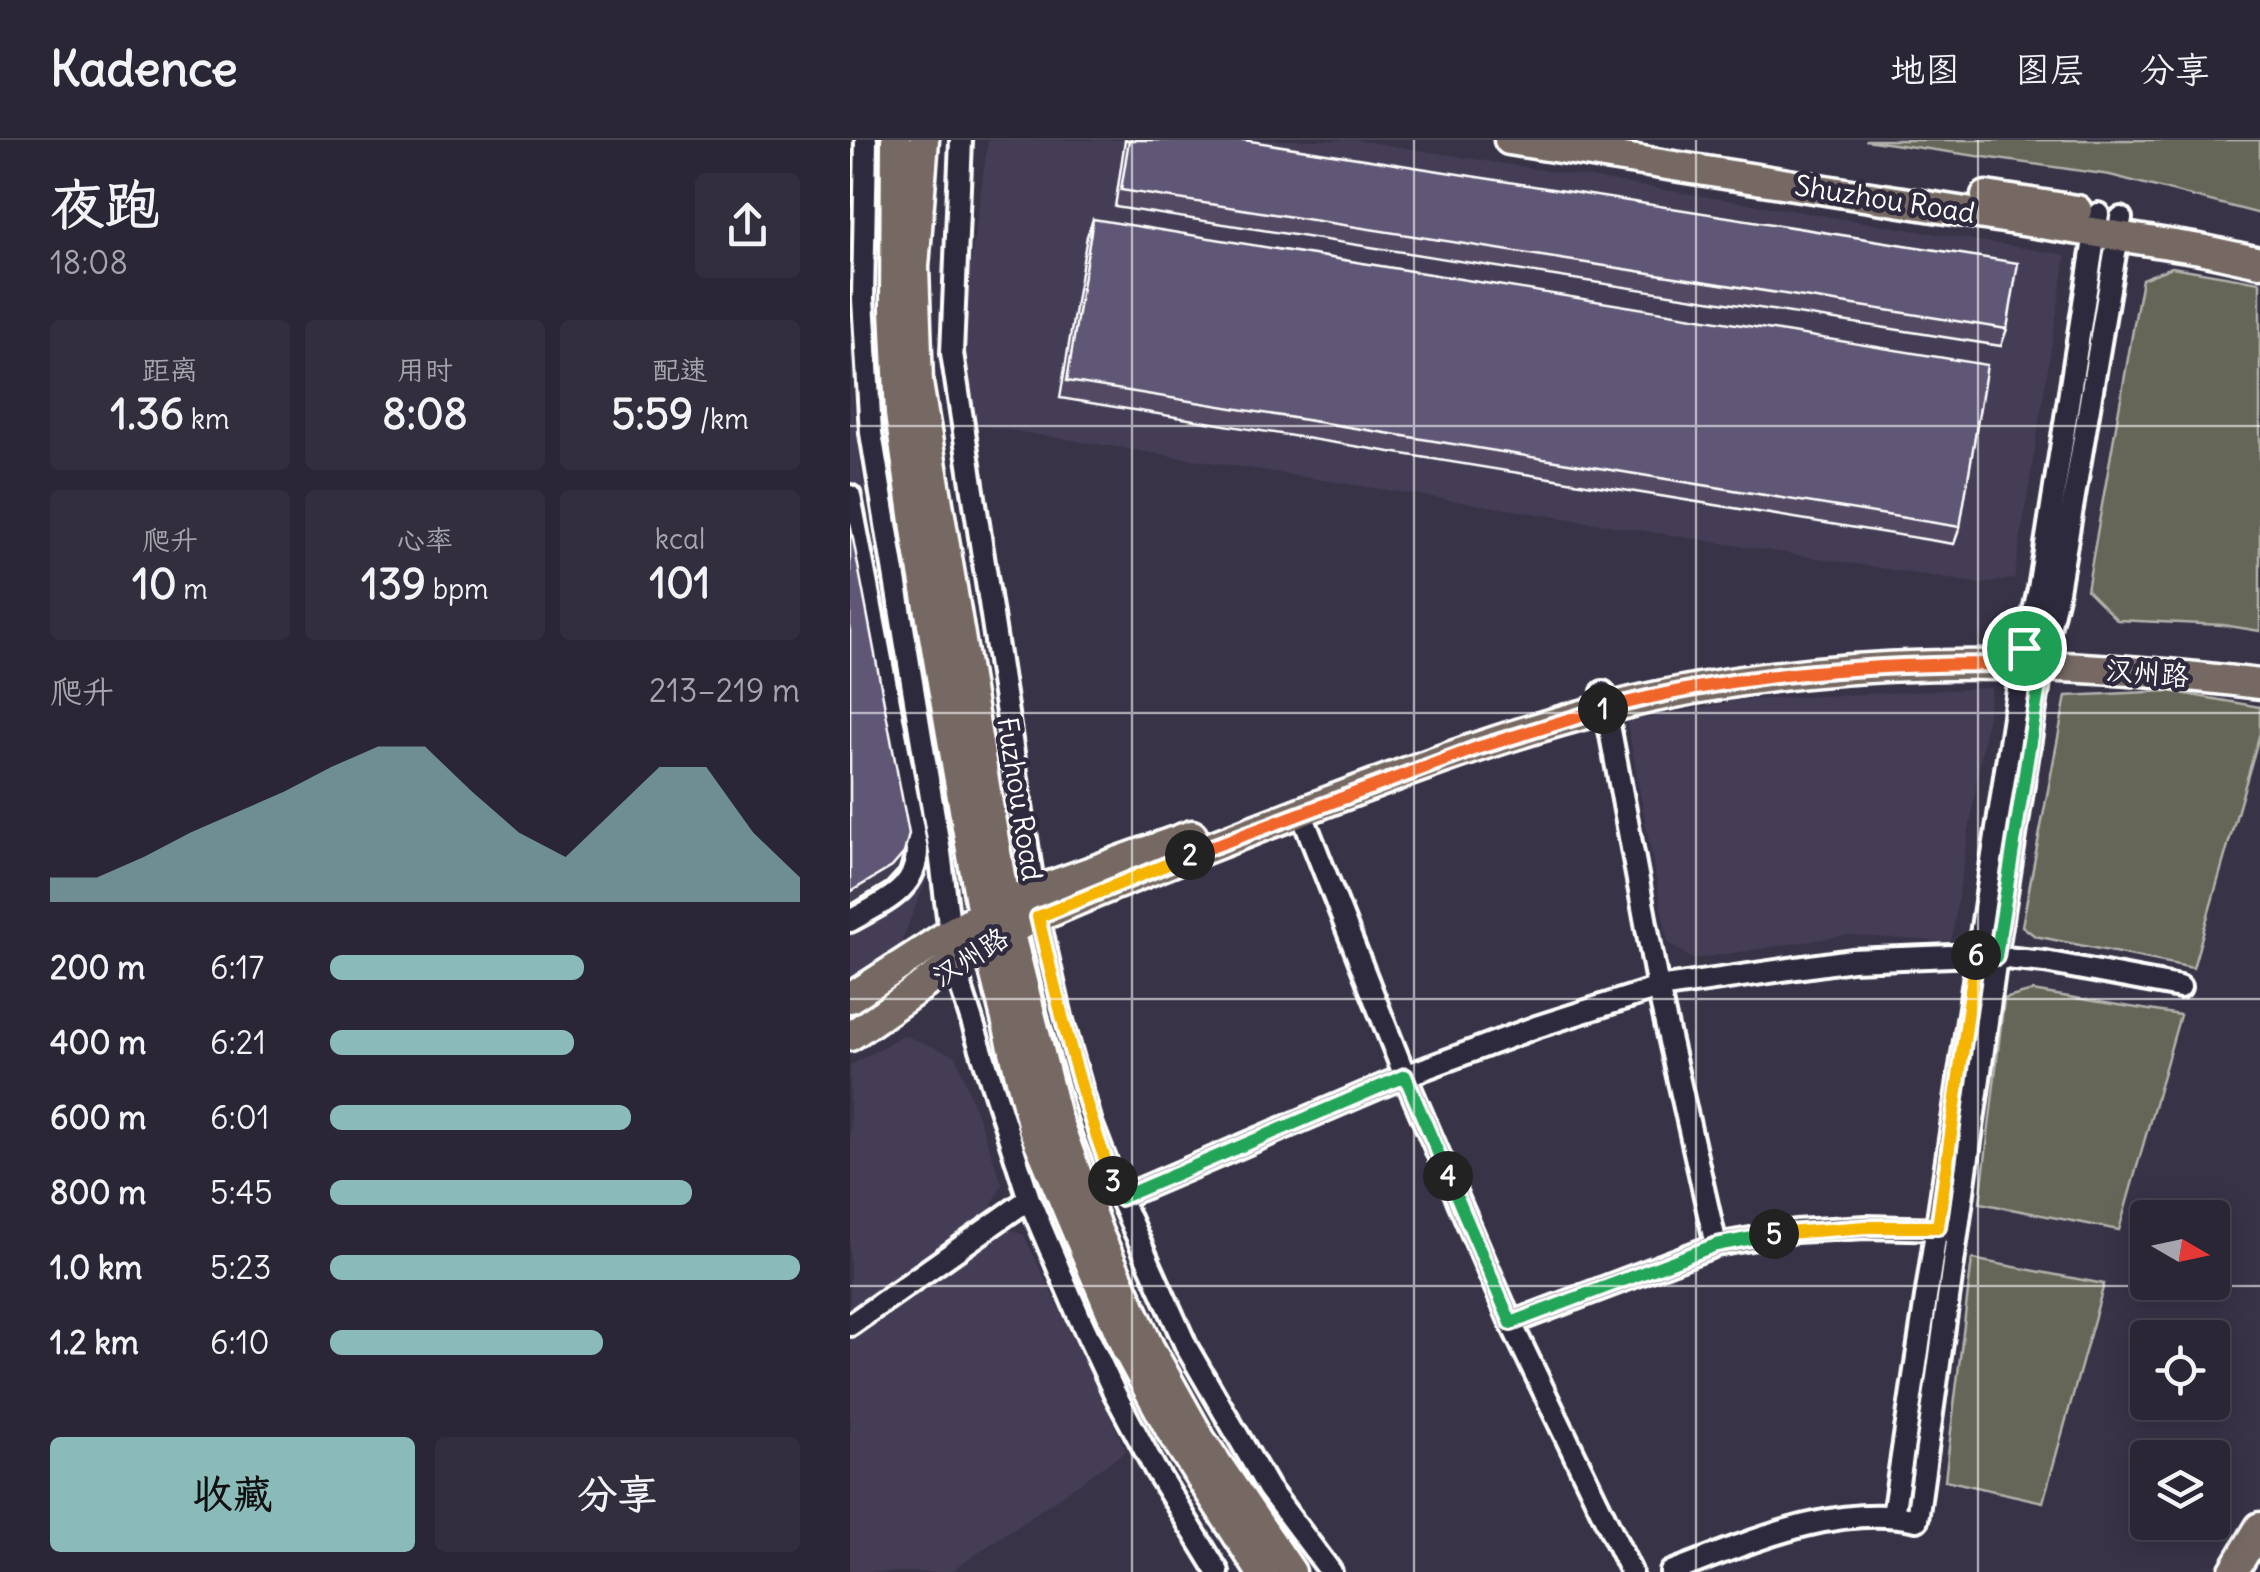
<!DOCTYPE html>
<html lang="zh">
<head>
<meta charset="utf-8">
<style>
  :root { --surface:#2b2636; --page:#332e3e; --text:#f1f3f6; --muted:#a6a5ad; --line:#474351; --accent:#8bbbb9 }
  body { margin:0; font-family:Delius,"LXGW WenKai TC",sans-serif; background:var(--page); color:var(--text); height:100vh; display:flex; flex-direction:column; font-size:38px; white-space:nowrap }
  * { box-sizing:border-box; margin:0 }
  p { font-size:32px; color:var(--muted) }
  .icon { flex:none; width:55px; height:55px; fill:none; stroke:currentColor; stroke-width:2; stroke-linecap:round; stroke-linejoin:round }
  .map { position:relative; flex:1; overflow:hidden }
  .side { display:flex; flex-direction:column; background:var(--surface); width:850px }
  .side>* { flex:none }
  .needle { width:65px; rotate:99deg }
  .controls { position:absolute; left:1280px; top:1060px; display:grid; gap:20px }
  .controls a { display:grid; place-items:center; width:100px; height:100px; border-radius:10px; background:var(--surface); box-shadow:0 5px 25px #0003,0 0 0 2px var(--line); font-size:50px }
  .pin { position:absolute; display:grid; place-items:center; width:85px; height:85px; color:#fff; margin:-42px; border:5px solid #fff; border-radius:50%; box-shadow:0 2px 10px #0007 }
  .km { position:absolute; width:50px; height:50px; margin:-25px; border-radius:50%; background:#222; color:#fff; font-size:28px; line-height:50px; text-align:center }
  .round { display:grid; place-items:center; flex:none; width:105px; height:105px; border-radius:10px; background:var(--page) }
  .summary { display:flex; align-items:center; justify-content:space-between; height:170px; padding:0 50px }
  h1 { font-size:55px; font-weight:700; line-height:75px }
  .metrics { display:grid; grid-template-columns:repeat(3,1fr); gap:15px; height:170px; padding:10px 50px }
  .metrics div { display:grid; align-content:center; border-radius:10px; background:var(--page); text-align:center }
  .metrics b { font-size:42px; font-weight:700 }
  .metrics small { font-size:28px; font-weight:400 }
  .metrics p { font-size:28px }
  .chart { height:280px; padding:20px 50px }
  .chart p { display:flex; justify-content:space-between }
  .chart svg { width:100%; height:180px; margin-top:10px; fill:var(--accent); opacity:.7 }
  .cta { display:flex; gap:20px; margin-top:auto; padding:20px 50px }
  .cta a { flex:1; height:115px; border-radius:10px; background:var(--accent); color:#111; font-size:40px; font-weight:700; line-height:115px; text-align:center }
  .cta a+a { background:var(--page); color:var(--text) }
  ul { padding:0 50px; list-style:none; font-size:32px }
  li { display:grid; grid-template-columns:160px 120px 1fr; align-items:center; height:75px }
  li i { height:25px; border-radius:12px; background:var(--accent) }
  header { display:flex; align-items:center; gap:60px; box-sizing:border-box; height:140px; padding:0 50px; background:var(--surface); border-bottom:2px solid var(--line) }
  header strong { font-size:48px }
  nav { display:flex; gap:55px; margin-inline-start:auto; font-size:35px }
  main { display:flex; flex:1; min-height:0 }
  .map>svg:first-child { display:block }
</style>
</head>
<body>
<header>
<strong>Kadence</strong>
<nav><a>地图</a><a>图层</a><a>分享</a></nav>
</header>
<main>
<section class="side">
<div class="summary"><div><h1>夜跑</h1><p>18:08</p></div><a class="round"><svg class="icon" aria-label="share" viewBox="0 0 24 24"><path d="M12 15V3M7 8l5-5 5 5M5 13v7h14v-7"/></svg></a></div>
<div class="metrics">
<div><p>距离</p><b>1.36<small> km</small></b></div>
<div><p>用时</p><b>8:08</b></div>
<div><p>配速</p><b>5:59<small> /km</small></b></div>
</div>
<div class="metrics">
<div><p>爬升</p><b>10<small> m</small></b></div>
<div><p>心率</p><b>139<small> bpm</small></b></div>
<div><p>kcal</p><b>101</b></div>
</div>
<div class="chart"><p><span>爬升</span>213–219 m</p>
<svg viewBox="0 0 160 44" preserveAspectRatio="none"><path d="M0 44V38L10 38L20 33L30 27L40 22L50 17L60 11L70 6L80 6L90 17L100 27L110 33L120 22L130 11L140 11L150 27L160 38V44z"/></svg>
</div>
<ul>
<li><b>200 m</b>6:17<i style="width:54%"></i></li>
<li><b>400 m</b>6:21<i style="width:52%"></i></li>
<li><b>600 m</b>6:01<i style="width:64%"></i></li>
<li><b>800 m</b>5:45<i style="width:77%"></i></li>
<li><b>1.0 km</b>5:23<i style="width:100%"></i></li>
<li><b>1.2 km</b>6:10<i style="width:58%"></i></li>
</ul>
<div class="cta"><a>收藏</a><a>分享</a></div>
</section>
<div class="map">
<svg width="1410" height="1432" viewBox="0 0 1410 1432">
  <rect width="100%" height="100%" fill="#393348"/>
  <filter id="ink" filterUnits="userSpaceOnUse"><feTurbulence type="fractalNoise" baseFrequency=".01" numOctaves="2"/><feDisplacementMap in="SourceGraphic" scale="20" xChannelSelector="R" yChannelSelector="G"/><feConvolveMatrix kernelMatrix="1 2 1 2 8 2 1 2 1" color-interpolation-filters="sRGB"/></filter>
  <g filter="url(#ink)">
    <path fill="#453e55" d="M138,0H506L1216,115L1164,439L1131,444L127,285L112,184Z
      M0,248L27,445L79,733L50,805L0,837Z
      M1142,548L1101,802L999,795L843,819L818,803L777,582L892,560Z
      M53,895L106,916L152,1044L139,1072L0,1172V926Z
      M152,1086L174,1095L276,1311L100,1432H0V1199Z"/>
    <path fill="#666658" stroke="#b2b2ac" stroke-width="2.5" d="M1015,0H1410V74L1260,35Z
      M1322,127L1410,142V491L1373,485L1267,480L1237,450L1292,139Z
      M1319,551L1410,567V593L1343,828L1185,796L1172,786L1216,556Z
      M1182,851L1330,875L1269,1090L1130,1063L1154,859Z
      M1122,1119L1254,1144L1193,1362L1095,1340Z"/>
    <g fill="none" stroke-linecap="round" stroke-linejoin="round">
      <defs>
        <path id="minor" d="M16,0L13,159L21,293L90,712L104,825L179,1059L230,1179L265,1254L305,1329L368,1432
          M111,0L102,213L188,777L211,877L241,983L270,1058L337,1208L418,1348L481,1432
          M0,356L67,710C67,751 31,763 0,781
          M753,552L808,848L866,1105
          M451,672L555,936L661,1183L781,1432
          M270,1058L555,936L686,887L808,848L1002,820L1126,815L1195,822L1330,847
          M661,1183L866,1105L946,1091L1016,1087L1098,1089
          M0,1185L179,1059
          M1043,1376L1172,524L1189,449L1248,74
          M821,1432C896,1404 986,1362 1067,1380L1146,817L1194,510L1208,451L1271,78"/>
        <path id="major" d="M46,0L45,168L50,274L68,403L137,802L183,988L276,1208L322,1293L411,1432
          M74,0L64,127L68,243L159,790L206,977L248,1093L299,1207L351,1300L441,1432
          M659,0L1350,109L1410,122
          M1136,56L1227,70
          M0,858L100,793L155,762L342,695
          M0,896C46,866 90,831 137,802C160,788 187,778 212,767C274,740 338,716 401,691C518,646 637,599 758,568C971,513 1193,517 1410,544
          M1383,1432L1410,1387"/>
      </defs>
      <use href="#minor" stroke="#fff" stroke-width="28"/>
      <use href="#major" stroke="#fff" stroke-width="35"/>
      <use href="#minor" stroke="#2f2a3d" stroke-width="20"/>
      <use href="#major" stroke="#766964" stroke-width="28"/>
    </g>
    <path fill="#534a64" stroke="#fff" stroke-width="2.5" d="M275,0H394L1157,189L1151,206L265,67Z
      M243,79L1110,387L1104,404L210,258L237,96Z"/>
    <path fill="#433c51" stroke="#fff" stroke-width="2.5" d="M54,713L49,729L36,743L0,765V752Z"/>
    <path fill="#605674" stroke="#fff" stroke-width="2.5" d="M279,0H394L1168,123L1157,189L271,50Z
      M243,79L1137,225L1110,387L217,241Z
      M0,383L59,694L54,713L42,727L0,752Z"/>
  </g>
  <g fill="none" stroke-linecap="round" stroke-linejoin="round" filter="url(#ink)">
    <defs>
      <path id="split-1" d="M753,569C889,532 1031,523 1172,524L1174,508"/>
      <path id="split-2" d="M340,715L627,608L753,569"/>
      <path id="split-3" d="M263,1041C230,955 209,867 188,777L340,715"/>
      <path id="split-4" d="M263,1041L270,1058L555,936L598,1036"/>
      <path id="split-5" d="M598,1036L661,1183L866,1105L924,1094"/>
      <path id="split-6" d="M924,1094L1016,1087H1088L1126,815"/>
      <path id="split-7" d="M1126,815L1146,817L1192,526L1194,510L1174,508"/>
    </defs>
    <use href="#split-1" stroke="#fff" stroke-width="20"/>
    <use href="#split-2" stroke="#fff" stroke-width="20"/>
    <use href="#split-3" stroke="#fff" stroke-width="20"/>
    <use href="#split-4" stroke="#fff" stroke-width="20"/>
    <use href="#split-5" stroke="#fff" stroke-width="20"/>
    <use href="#split-6" stroke="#fff" stroke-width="20"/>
    <use href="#split-7" stroke="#fff" stroke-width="20"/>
    <use href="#split-1" stroke="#f0652b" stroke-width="12"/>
    <use href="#split-2" stroke="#f0652b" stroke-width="12"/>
    <use href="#split-3" stroke="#f5b400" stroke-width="12"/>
    <use href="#split-4" stroke="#22a559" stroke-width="12"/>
    <use href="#split-5" stroke="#22a559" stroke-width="12"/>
    <use href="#split-6" stroke="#f5b400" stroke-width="12"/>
    <use href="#split-7" stroke="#22a559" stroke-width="12"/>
  </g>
  <path fill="none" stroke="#fff" stroke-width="2.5" stroke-opacity="0.55" d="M282,0V1432M564,0V1432M846,0V1432M1128,0V1432M0,286H1410M0,573H1410M0,859H1410M0,1146H1410"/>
  <g text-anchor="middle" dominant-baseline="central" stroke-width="9" stroke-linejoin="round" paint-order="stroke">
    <g font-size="28" fill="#fff" stroke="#2f2a3d">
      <text transform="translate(1035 59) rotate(9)">Shuzhou Road</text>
      <text transform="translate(1297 533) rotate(4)">汉州路</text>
      <text transform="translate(170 659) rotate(81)">Fuzhou Road</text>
      <text transform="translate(120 817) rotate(-33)">汉州路</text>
    </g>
  </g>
</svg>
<div class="controls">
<a><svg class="needle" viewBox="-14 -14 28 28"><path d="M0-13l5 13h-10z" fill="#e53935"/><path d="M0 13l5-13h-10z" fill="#a6a5ad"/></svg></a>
<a><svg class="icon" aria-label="locate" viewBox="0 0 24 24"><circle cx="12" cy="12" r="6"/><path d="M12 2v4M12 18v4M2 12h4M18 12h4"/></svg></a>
<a><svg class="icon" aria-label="layers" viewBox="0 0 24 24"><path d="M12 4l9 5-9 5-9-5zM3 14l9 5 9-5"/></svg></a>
</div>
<div class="pin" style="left:1174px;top:508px;background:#1e9e55"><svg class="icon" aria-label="arrive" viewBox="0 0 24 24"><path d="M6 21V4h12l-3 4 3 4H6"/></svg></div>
<b class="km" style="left:753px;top:569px">1</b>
<b class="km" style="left:340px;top:715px">2</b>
<b class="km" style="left:263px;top:1041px">3</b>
<b class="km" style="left:598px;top:1036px">4</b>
<b class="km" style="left:924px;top:1094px">5</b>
<b class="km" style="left:1126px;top:815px">6</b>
</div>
</main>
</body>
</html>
